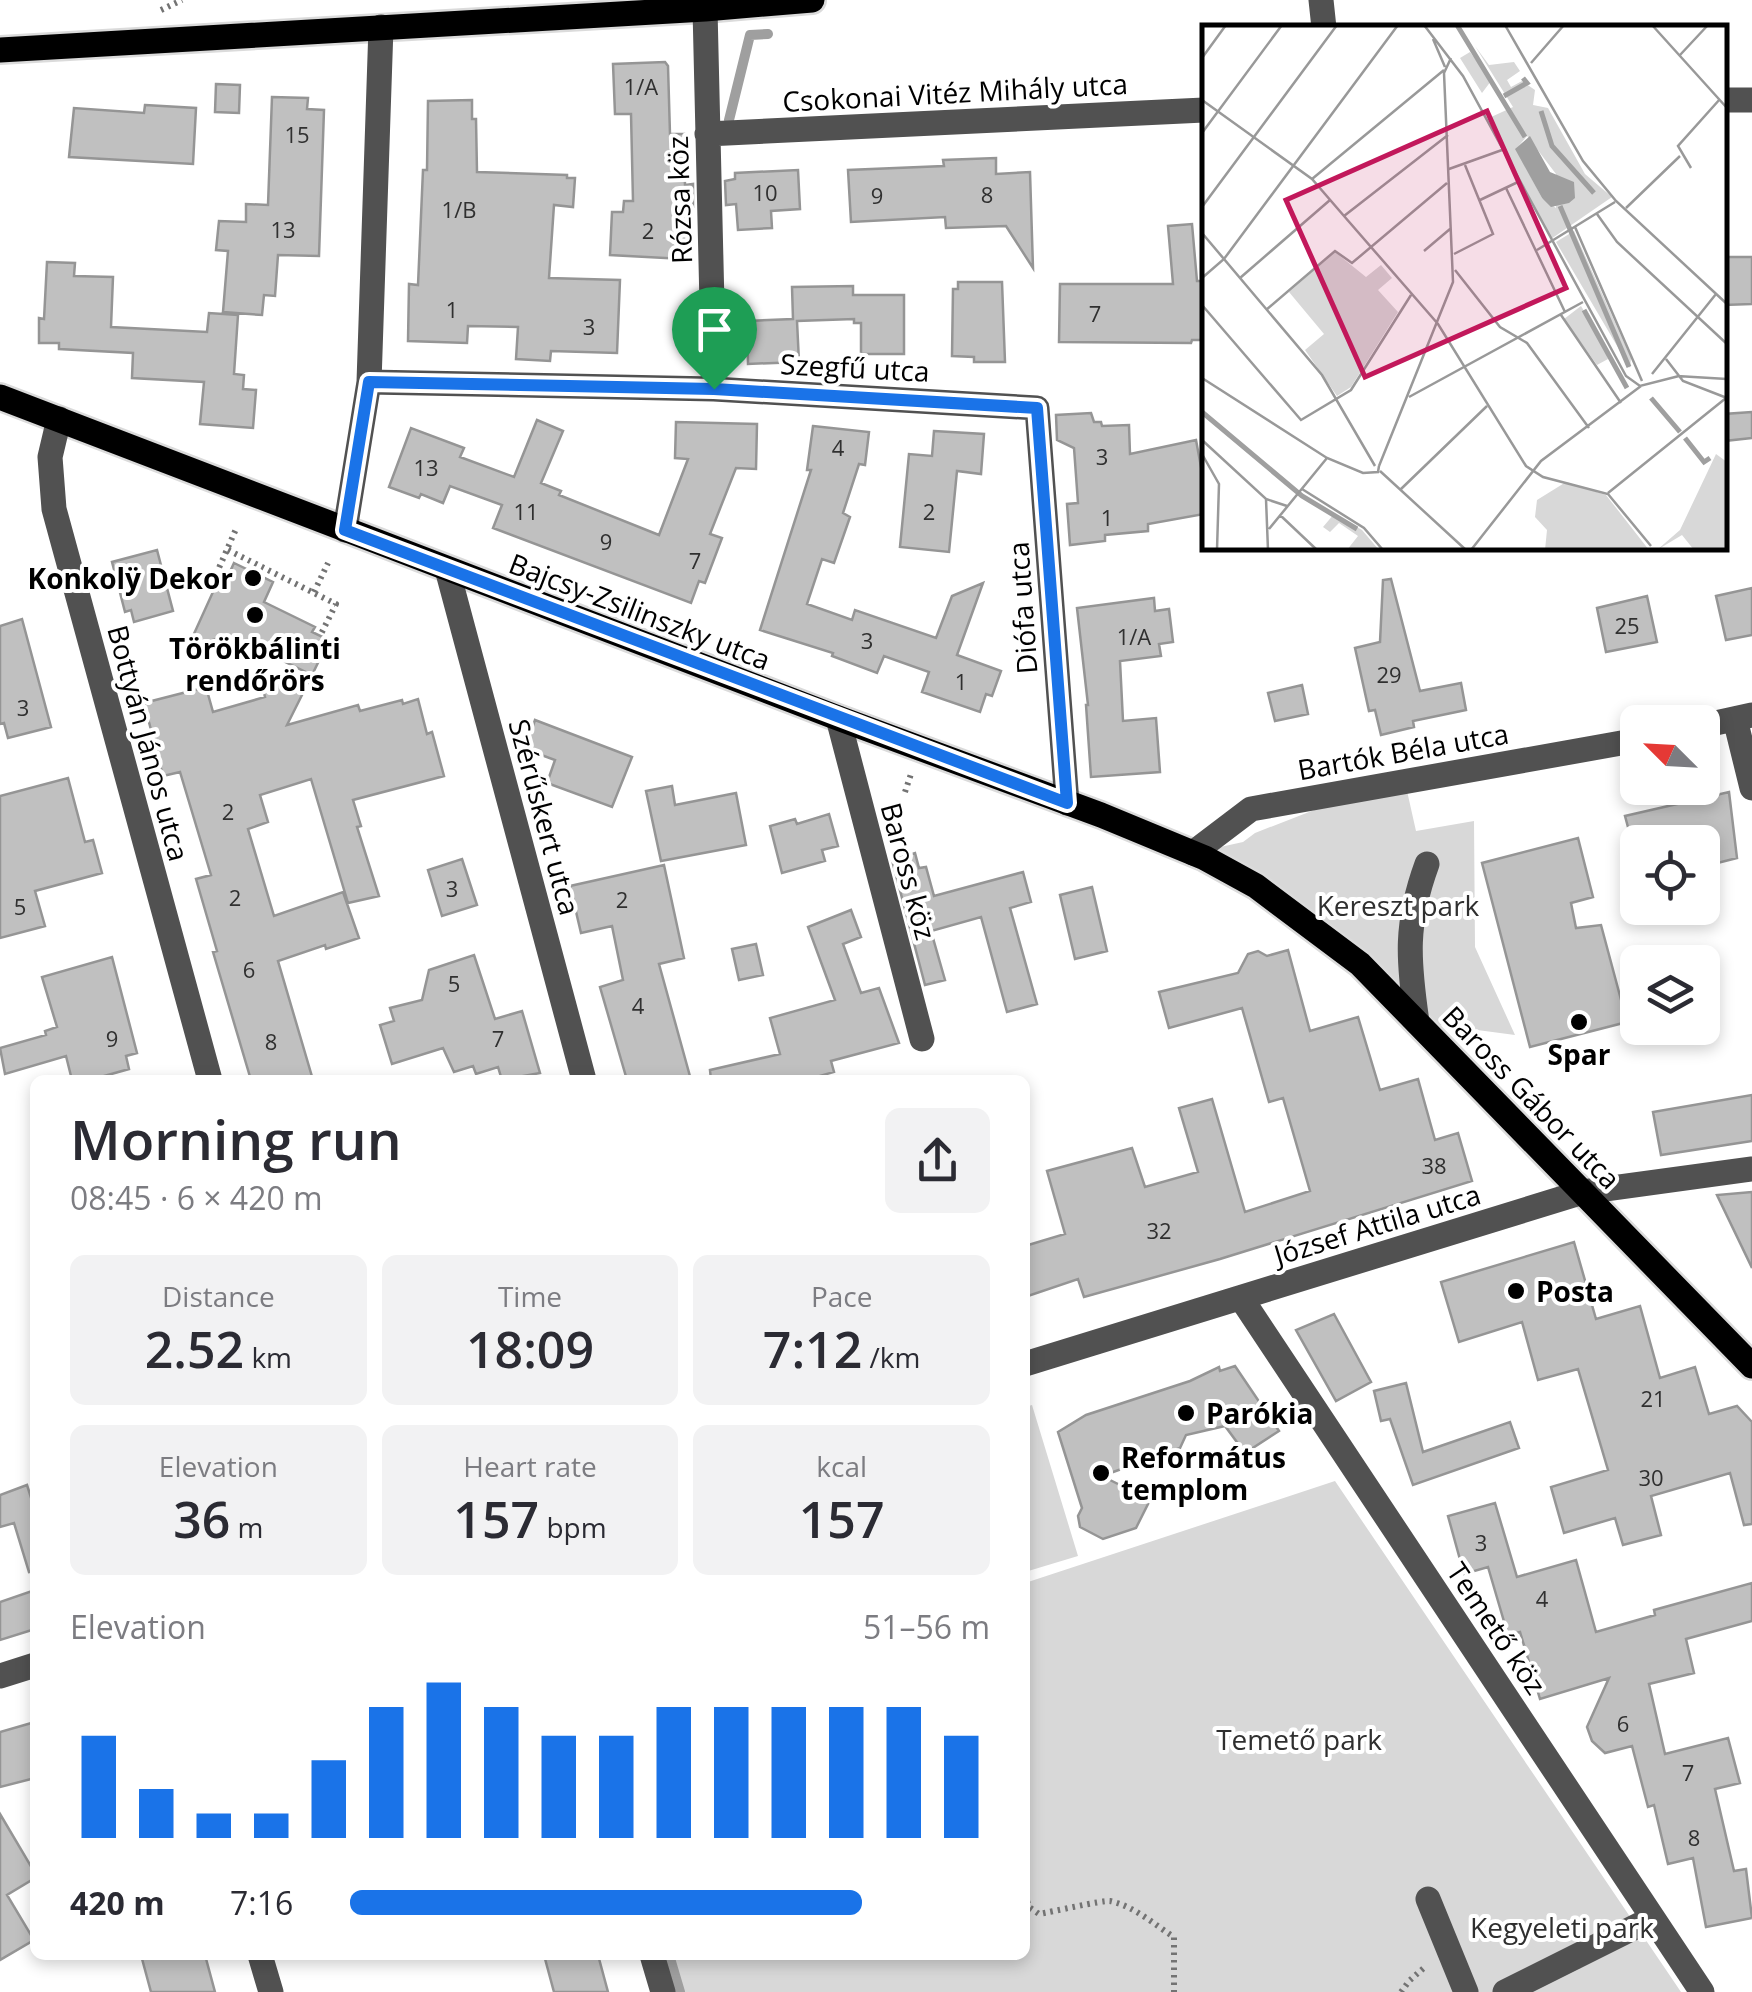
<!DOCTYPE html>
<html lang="en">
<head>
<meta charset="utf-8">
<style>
  :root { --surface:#fff; --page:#f2f2f3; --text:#2b2b33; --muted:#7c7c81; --accent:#1a73e8 }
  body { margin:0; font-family:"Open Sans",sans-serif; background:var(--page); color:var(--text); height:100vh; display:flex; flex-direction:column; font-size:38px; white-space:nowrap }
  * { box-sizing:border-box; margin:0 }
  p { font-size:32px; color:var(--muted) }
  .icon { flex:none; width:55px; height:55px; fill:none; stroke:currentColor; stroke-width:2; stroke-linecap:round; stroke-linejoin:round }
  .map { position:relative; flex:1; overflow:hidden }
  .panel { position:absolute; left:30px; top:1075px; width:1000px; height:885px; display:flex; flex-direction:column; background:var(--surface); border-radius:15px; box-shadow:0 5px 15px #0003 }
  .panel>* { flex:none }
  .needle { width:65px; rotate:294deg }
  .buttons { position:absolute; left:1620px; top:705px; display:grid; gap:20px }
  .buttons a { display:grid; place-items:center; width:100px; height:100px; border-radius:15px; background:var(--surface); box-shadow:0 5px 15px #0003; font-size:50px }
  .pin { position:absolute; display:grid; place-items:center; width:85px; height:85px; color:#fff; margin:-102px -42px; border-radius:50% 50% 50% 0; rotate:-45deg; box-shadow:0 0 10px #0007 }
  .pin .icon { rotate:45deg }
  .round { display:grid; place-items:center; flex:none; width:105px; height:105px; border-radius:15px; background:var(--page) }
  .overview { display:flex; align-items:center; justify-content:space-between; height:170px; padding:0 40px }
  h1 { font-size:55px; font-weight:600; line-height:75px }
  .figures { display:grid; grid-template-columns:repeat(3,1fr); gap:15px; height:170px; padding:10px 40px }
  .figures div { display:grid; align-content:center; border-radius:15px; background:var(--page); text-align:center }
  .figures b { font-size:50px; font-weight:600 }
  .figures small { font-size:28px; font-weight:400 }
  .figures p { font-size:28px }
  .chart { height:280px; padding:20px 40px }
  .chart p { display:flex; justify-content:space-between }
  .chart svg { width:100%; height:180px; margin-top:10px; stroke:var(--accent); stroke-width:6 }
  ul { padding:0 40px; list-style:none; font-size:32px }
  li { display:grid; grid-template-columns:160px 120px 1fr; align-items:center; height:75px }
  li i { height:25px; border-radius:12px; background:var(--accent) }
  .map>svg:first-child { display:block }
</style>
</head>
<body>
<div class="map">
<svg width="1752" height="1992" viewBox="0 0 1752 1992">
  <rect width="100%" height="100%" fill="#fff"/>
  <path fill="#d8d8d8" d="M1405,782L1416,831L1474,821L1475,947L1515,1035L1417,1022L1193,853L1243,842L1255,833L1373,787Z
    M1032,1405L1078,1556L1025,1572V1407Z
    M1335,1481L1681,1992H674L663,1955H1025V1583Z"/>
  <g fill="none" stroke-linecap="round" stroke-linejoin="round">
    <path stroke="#9f9f9f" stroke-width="10" d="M729,120L750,35L768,34
      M669,1955L680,1992"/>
  </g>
  <path fill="#c0c0c0" stroke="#959595" stroke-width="2.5" d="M665,62L668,66L670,134H684L685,185L693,184V207L686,208L683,259L610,255L612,212H623L624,201H633L631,114H615L613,64Z
    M216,84L240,85L239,113L215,112Z
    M272,97L308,98L307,109L324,110L319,256L278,255L275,296L264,295L262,315L223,312L228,251L216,250L219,221L246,222V204L268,205Z
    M472,100V119H476L477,172L567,175V178H575L573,207L554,205L549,278L620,280L617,353L551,351L550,361L516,359L518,327L468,326L467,343L408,341L409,284L418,285L423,170H427L428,101Z
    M145,105L196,108L193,164L69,157L74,108L144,113Z
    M996,158V174L1030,172L1033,268L1006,226L946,228L945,217L851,222L848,170L944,166L943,160Z
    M798,170L800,209L771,211L772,228L738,230L736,204L726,205L725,181L735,179V173Z
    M1192,224L1197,281H1204V340H1192L1191,343L1059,342L1060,284H1173L1168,226Z
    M1724,257H1752V304L1724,305Z
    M47,262L75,263L74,276L113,277L111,327L207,332L209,313L238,315L234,374L244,375L243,389L256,390L253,428L200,424L204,382L132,378L133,353L59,349V343H39V318L44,319Z
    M958,282H1002L1005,362H974V357L952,356L953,289H958Z
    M853,286V295H904V354H861V323H854V319L797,321L799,362L748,364L747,321L793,319L792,287Z
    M1752,412V438L1724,441V414Z
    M1091,413L1094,422H1101L1102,426L1129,425L1130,454L1196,440L1204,483V514L1148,524V531L1105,535V541L1070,545L1067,504L1078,503L1074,448L1057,440L1056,415Z
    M537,420L563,431L541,483L561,491L559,495L659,535L688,459L675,458L676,422L757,424L756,469L736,468L710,534L722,538L705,583L699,581L691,603L493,528L502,505L450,486L443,503L421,494L419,498L389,487L411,428L464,448L460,457L514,477Z
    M813,426L869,432L865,465L859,464L843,513L850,517L834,563L822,559L807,604L852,620L855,610L936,638L952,596L983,583L957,655L1001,671L992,696L986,694L980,712L922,692L929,672L884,656L877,673L832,656L833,653L760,630L811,470H807Z
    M934,431L984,434L981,474L957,471L949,552L900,547L909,454L932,456Z
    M157,550L173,611L134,622L131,610L125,612L112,562Z
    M234,563L273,582L264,602L315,627L312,632L329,640L312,675L230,635L188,647L222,572L228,576Z
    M1391,579L1420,691L1461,683L1466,710L1413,721L1414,727L1381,735L1375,710L1369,711L1355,648L1380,642L1383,580Z
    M1752,588V635L1726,640L1716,596Z
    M1647,596L1657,642L1606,652L1597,608Z
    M1154,598L1155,611L1169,609L1173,642L1159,644L1161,656L1120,661L1123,721L1156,718L1160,772L1091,777L1086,705H1088L1077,608Z
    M22,619L51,727L8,738L4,723L0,724V626Z
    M311,677L287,725L358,705L360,711L402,700L403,704L418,699L427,734L432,732L444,776L353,800L361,826L357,827L379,896L348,903L311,779L260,795L268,822L248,829L274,916L343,892L359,938L326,949L325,945L278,961L313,1080H251L213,952L217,951L196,879L211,875L180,772L163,776L144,703L206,687L213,712L265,697L263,689Z
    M1302,685L1308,714L1275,721L1268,693Z
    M535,720L632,757L612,807L547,783L555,760L525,749Z
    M68,778L85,842L93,840L102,873L35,891L45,926L0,938V796Z
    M672,786L675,805L736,793L746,845L661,861L646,791Z
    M1729,792L1737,858L1702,867V842H1632L1625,816Z
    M829,814L838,846L822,850L825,861L782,873L770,826L795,819L797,824Z
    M1578,838L1593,897L1571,903L1576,928L1601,925L1627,1022L1530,1047L1482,863Z
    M915,853L919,868L926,867L934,896L1023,872L1031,902L1010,908L1037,1004L1007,1012L981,917L931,931L945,980L925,985L892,860Z
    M462,859L477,905L442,916L428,870Z
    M664,865L684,958L659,964L691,1080H627L600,987L623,980L612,926L581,933L570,886Z
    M1092,887L1107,951L1075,959L1060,895Z
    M851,910L861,937L843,944L861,993L879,988L899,1043L831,1061L834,1072L806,1080H711L710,1070L780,1054L770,1018L835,1000L808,927Z
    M756,944L763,975L739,980L732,949Z
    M1288,950L1310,1031L1358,1017L1380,1090L1418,1079L1435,1140L1458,1133L1472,1181L1220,1259L1084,1297L1078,1279L1025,1297V1246L1065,1234L1047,1171L1132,1148L1145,1187L1198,1172L1179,1108L1212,1099L1245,1212L1310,1191L1283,1098L1269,1102L1242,1008L1169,1028L1159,992L1238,973L1248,954L1258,951L1267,956Z
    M474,955L495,1019L522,1011L540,1073L502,1080L498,1067L476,1074L473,1066L454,1072L443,1048L392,1064L380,1025L394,1021L390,1008L422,1000L429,970Z
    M112,957L137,1053L126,1056L129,1069L90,1080H72L66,1056L5,1074L0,1048L46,1035L45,1031L57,1027L42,977Z
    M1752,1095V1141L1661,1155L1653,1112Z
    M1752,1192V1268L1717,1195Z
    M1574,1242L1596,1319L1640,1306L1660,1378L1695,1367L1709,1414L1737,1406L1752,1422V1524L1744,1525L1730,1473L1651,1496L1661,1535L1623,1545L1615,1518L1564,1533L1551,1487L1608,1470L1578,1369L1538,1380L1522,1322L1459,1342L1441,1282Z
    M1334,1314L1371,1382L1336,1401L1296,1330Z
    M1235,1366L1279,1431L1245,1453L1225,1426L1186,1435L1180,1448L1102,1476L1150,1500L1136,1528L1103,1539L1080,1527L1078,1516L1082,1508L1058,1432L1086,1415L1190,1381L1219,1367L1220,1371Z
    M1406,1383L1423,1452L1510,1422L1519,1448L1413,1485L1390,1419L1381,1421L1374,1391Z
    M27,1485L35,1510V1571L29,1572L14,1523L0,1527V1495Z
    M1495,1503L1517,1577L1576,1560L1596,1632L1655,1615L1654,1610L1752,1583V1621L1686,1639L1694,1673L1649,1684L1665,1754L1728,1738L1740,1783L1715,1789L1734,1871L1746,1869L1752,1918L1706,1927L1693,1858L1668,1864L1654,1805L1648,1807L1632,1746L1605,1753L1592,1741L1587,1727L1609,1678L1540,1699L1520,1632L1508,1635L1488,1567L1464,1574L1448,1516Z
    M35,1590V1629L0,1640V1602Z
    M35,1722V1778L0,1787V1732Z
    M0,1814L35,1873V1878L7,1895L34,1940L0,1960Z
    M141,1955H205L215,1992H151Z
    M544,1955H598L608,1992H554Z"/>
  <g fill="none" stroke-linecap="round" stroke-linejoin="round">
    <defs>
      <path id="major" d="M0,50L705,9L812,0
        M0,397L838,718L1101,815L1205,858L1256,886L1360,964L1752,1366"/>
    </defs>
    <use href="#major" stroke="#dbdbdb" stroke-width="30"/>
    <path stroke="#737373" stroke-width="6" stroke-dasharray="2.5 5" stroke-linecap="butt" d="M161,10L182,0
      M228,550L336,604L320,636
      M219,579L215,577L236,529
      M314,592L328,563
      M905,792L911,774
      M1025,1894L1029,1907L1039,1914C1051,1912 1103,1900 1110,1901C1134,1906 1155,1925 1174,1937V1992
      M1401,1992L1409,1981L1426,1966"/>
    <path stroke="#515151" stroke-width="25" d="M1321,0L1324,28
      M705,9L714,389
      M1724,100H1752
      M707,134L1204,110
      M369,382L714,389L1037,408L1067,803
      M59,419L50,457L54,509L210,1080
      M345,530L369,382L381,27
      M447,569L584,1080
      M838,718L922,1039
      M1735,719L1752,788
      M1702,726L1752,715
      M1193,853L1251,809L1638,740
      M1417,1022C1408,960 1405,924 1427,864
      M1241,1298L1702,1992
      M1025,1364L1583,1192L1752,1169
      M0,1676L35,1665
      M1428,1899L1466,1992
      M260,1955L271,1992
      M652,1955L663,1992
      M1505,1992L1653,1918"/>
    <use href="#major" stroke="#000" stroke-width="25"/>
  </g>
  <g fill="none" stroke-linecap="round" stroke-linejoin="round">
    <defs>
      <path id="route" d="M369,382L714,389L1037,408L1067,803L345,530Z"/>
    </defs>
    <use href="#route" stroke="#fff" stroke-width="20"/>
    <use href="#route" stroke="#1a73e8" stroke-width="12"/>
  </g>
  <g fill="#000" stroke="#fff" stroke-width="4">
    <circle cx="253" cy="578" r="10"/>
    <circle cx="255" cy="615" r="10"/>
    <circle cx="1579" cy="1022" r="10"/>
    <circle cx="1516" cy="1291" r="10"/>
    <circle cx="1186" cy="1413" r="10"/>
    <circle cx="1101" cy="1473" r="10"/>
  </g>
  <g text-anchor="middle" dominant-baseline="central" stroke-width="8" stroke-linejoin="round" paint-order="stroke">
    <g font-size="22" fill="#303030">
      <text x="641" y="86">1/A</text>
      <text x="297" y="134">15</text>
      <text x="765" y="192">10</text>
      <text x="987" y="194">8</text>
      <text x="877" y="195">9</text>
      <text x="459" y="209">1/B</text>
      <text x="283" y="229">13</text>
      <text x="648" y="230">2</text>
      <text x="452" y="309">1</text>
      <text x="1095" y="313">7</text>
      <text x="589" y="326">3</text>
      <text x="838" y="447">4</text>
      <text x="1102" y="456">3</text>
      <text x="426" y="467">13</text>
      <text x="526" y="511">11</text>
      <text x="929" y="511">2</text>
      <text x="1107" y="517">1</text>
      <text x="606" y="541">9</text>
      <text x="695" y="560">7</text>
      <text x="1627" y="625">25</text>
      <text x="1134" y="636">1/A</text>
      <text x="867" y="640">3</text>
      <text x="1389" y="674">29</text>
      <text x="961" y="681">1</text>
      <text x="23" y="707">3</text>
      <text x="228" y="811">2</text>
      <text x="452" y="888">3</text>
      <text x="235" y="897">2</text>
      <text x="622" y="899">2</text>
      <text x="20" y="906">5</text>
      <text x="249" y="969">6</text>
      <text x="454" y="983">5</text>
      <text x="638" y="1005">4</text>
      <text x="112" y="1038">9</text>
      <text x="498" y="1038">7</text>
      <text x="271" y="1041">8</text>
      <text x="1434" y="1165">38</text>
      <text x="1159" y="1230">32</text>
      <text x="1653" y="1398">21</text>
      <text x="1651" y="1477">30</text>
      <text x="1481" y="1542">3</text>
      <text x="1542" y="1598">4</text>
      <text x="1623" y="1723">6</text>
      <text x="1688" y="1772">7</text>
      <text x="1694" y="1837">8</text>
    </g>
    <g font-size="28" fill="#000" stroke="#fff">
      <text transform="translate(955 92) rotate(-3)">Csokonai Vitéz Mihály utca</text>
      <text transform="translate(679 200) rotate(-92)">Rózsa köz</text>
      <text transform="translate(855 367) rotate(3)">Szegfű utca</text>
      <text transform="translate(1022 608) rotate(-94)">Diófa utca</text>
      <text transform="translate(640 611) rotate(21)">Bajcsy-Zsilinszky utca</text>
      <text transform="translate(149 743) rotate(75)">Bottyán János utca</text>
      <text transform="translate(1403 751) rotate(-10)">Bartók Béla utca</text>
      <text transform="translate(545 817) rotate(75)">Szérűskert utca</text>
      <text transform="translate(909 871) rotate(75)">Baross köz</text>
      <text transform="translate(1532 1097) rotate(46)">Baross Gábor utca</text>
      <text transform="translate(1377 1224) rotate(-17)">József Attila utca</text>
      <text transform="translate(1497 1628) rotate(56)">Temető köz</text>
    </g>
    <g font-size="28" font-weight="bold" fill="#000" stroke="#fff" text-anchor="start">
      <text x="233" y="578" text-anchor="end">Konkolÿ Dekor</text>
      <text x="255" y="648" text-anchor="middle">Törökbálinti<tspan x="255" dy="32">rendőrörs</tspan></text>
      <text x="1579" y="1054" text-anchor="middle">Spar</text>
      <text x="1536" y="1291">Posta</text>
      <text x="1206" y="1413">Parókia</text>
      <text x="1121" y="1457">Református<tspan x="1121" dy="32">templom</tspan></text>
    </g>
    <g font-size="28" fill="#2f2f2f" stroke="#fff">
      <text x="1398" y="905">Kereszt park</text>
      <text x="1299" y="1739">Temető park</text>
      <text x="1562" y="1927">Kegyeleti park</text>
    </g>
  </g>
  <g transform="translate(1202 25)">
    <rect width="525" height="525" fill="#fff"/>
    <path d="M273,21L287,40L312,37L318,46L305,55L309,62L320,56L333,65L331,80L346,83L383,149L410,172L349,214L287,93L311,82ZM325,111L354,149V183L340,173L314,124ZM268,27L289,56L280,68L258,33ZM372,206L429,333L428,343L354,217ZM133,227L164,252L179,240L190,253L176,265L196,287L149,362L135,371L103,325L122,309L87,267ZM379,281L401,317L406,334L395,340L362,294ZM514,429L525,437V525H492L480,510L455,525L478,505ZM364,457L404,470L447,525H343L345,505L333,492L335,475ZM132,489L160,505L177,525H145L156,511L137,498L128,507L121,502Z" fill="#d8d8d8" fill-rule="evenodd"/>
    <path d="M328,111L348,147L372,157L373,173L367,178L349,182L340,173L313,124Z" fill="#9f9f9f"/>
    <path fill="none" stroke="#9f9f9f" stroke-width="5" d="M255,0L323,112M302,71L325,58L321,53M339,86L350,121L392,168M358,181L427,342M382,285L425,363M449,373L478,407M0,387L100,471L155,504M483,413L502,437L508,433"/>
    <path fill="none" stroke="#999" stroke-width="2.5" d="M222,0L261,51L424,351L438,361L477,351M303,0L381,136L414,176L525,279M450,0L525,83M231,14L243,42M478,30L506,0M0,33L24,0M329,38L362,0M0,75L110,154L142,191L236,299L324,441L341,452L406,469L449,521M0,108L80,0M489,143L476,121L518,74M247,144L300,125M110,154L242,45M304,163L363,287M278,175L316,157M0,182L135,0M424,183L478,131M395,189L415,217L525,319M142,191L246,110M373,202L440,356M0,208L120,350L173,441M335,225L413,177M222,226L248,204M252,229L291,209L263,140M253,245L298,302L325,318L387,403M0,253L22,234L196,0M38,253L128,175M0,280L99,395L149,365L209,270M64,285L133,226L150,238L245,158M359,290L419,378M464,334L481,356L525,373M450,349L514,269M475,351L525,354M0,353L125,433L161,448L176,447L177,441M207,372L381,277M0,415L64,474L85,481M0,429L17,459L15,525M177,441L251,257L242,48L249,33M178,446L264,525M100,464L162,503L181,525M199,464L285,381M406,468L524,373M64,474L66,525M78,490L115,525M67,504L125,433M269,525L339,436L439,361"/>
    <path fill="#c2185b" fill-opacity="0.15" stroke="#c2185b" stroke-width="5" d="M285,86L364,263L163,352L84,175Z"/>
    <rect width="525" height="525" fill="none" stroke="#000" stroke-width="5"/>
  </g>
</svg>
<div class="buttons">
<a><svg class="needle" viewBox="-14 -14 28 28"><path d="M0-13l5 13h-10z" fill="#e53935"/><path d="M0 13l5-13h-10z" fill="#7c7c81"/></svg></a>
<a><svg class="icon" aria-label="locate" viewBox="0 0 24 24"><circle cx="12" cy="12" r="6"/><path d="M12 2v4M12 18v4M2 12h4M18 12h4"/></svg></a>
<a><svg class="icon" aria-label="layers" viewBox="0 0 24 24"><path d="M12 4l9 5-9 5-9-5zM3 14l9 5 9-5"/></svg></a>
</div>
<div class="pin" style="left:714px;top:389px;background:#1e9e55"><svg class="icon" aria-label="arrive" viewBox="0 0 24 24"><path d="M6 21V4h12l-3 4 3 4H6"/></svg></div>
<section class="panel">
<div class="overview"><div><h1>Morning run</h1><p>08:45 · 6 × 420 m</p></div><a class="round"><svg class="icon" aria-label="share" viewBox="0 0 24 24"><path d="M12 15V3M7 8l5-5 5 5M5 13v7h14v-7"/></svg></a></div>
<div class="figures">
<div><p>Distance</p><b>2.52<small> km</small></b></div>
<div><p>Time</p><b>18:09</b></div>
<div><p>Pace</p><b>7:12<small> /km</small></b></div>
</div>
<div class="figures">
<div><p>Elevation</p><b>36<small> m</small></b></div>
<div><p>Heart rate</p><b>157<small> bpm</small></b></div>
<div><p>kcal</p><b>157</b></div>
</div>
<div class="chart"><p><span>Elevation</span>51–56 m</p>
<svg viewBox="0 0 160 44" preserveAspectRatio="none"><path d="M5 44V19M15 44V32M25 44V38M35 44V38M45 44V25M55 44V12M65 44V6M75 44V12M85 44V19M95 44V19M105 44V12M115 44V12M125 44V12M135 44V12M145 44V12M155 44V19"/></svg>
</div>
<ul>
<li><b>420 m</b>7:16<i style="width:80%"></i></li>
</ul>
</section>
</div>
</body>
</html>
